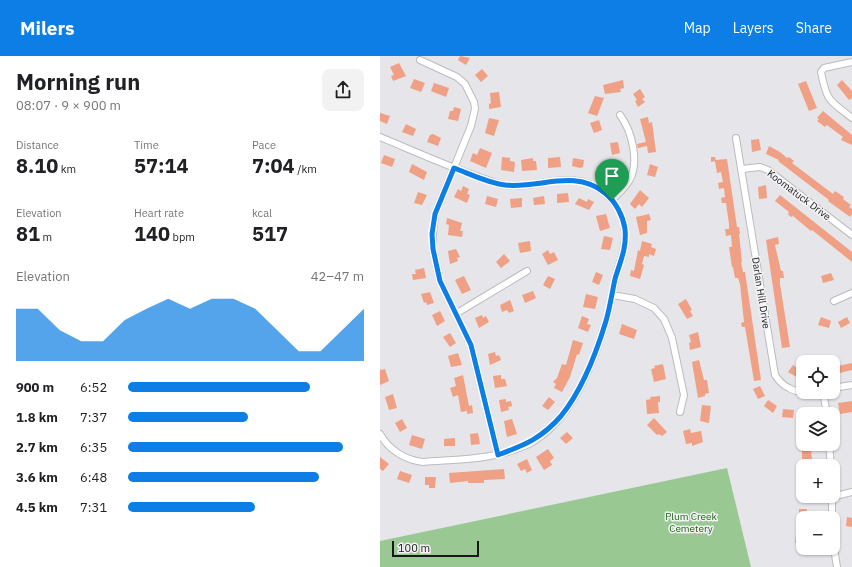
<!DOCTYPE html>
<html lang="en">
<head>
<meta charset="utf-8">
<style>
  :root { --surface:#fff; --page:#f2f2f2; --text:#202124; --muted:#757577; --accent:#0d7ee5 }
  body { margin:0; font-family:"IBM Plex Sans",sans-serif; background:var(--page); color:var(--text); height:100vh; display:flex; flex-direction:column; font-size:15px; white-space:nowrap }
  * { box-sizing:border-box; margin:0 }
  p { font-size:13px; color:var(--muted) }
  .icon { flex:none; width:22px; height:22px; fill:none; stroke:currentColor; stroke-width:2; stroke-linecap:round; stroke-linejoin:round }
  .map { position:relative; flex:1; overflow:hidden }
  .sheet { display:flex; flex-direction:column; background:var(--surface); width:380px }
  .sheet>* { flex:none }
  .buttons { position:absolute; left:416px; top:299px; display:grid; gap:8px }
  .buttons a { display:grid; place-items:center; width:44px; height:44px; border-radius:8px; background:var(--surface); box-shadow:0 1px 3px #0004; font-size:20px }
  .scale { position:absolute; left:12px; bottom:10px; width:87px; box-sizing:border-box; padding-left:4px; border:2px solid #19191a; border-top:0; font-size:11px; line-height:14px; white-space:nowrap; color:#19191a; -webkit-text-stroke:3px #f3f3f6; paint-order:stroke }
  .pin { position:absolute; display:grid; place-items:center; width:34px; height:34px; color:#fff; margin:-41px -17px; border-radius:50% 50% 50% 0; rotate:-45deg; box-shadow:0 0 4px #0007 }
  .pin .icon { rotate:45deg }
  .round { display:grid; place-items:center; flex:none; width:42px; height:42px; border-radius:8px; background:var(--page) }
  .summary { display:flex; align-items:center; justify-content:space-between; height:68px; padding:0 16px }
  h1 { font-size:22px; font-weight:800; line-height:30px }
  .metrics { display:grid; grid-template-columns:repeat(3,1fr); gap:6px; height:68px; padding:4px 16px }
  .metrics div { display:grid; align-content:center }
  .metrics b { font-size:20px; font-weight:800 }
  .metrics small { font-size:11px; font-weight:400 }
  .metrics p { font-size:11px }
  .chart { height:112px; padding:8px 16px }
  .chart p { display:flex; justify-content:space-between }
  .chart svg { width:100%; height:72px; margin-top:4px; fill:var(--accent); opacity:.7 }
  ul { padding:0 16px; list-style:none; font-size:13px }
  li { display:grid; grid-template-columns:64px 48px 1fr; align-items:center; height:30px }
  li i { height:10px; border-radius:5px; background:var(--accent) }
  header { display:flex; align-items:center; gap:24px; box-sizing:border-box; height:56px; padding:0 20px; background:var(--accent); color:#fff }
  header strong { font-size:19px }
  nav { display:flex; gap:22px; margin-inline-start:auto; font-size:14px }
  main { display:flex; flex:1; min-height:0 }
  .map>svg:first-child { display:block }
</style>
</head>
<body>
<header>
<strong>Milers</strong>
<nav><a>Map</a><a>Layers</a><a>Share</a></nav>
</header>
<main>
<section class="sheet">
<div class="summary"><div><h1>Morning run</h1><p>08:07 · 9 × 900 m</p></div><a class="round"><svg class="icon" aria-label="share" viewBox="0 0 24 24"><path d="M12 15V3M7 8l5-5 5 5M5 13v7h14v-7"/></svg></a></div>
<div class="metrics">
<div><p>Distance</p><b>8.10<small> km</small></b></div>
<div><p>Time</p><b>57:14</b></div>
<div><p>Pace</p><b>7:04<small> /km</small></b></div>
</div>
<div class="metrics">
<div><p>Elevation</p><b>81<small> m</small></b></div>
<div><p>Heart rate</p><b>140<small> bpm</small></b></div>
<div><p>kcal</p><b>517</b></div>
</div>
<div class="chart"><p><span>Elevation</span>42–47 m</p>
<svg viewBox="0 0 160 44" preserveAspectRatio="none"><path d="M0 44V12L10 12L20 25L30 32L40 32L50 19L60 12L70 6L80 12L90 6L100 6L110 12L120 25L130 38L140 38L150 25L160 12V44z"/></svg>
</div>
<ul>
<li><b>900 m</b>6:52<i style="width:77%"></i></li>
<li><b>1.8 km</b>7:37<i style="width:51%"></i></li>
<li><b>2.7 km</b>6:35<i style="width:91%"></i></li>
<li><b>3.6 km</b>6:48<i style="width:81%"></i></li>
<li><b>4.5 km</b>7:31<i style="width:54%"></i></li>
</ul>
</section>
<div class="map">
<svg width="472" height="511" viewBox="0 0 472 511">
  <rect width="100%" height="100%" fill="#e6e5e9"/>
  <path fill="#99c893" d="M347,412L371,511H0V485Z"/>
  <path fill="#efa085" d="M80,0L90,2L86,9L78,4Z
    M19,7L26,20L13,25L11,20L14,19L10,11Z
    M102,13L108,20L101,26L95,19Z
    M34,23L45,27L41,36L30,32Z
    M243,24L244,32L240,33L241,36L225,38L223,29Z
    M462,24L472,35V42L469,44L457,29Z
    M426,25L437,52L429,55L418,28Z
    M54,27L69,32L66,41L51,35Z
    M260,33L265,41L262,43L265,46L258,51L255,45L257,44L253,38Z
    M119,36L121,51L109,53V48L111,47L110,37Z
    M215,40L224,42L217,60L208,57Z
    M74,51L81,53L78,65L68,63L70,55H73Z
    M443,55L472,79V89L461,84L463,81L447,69L445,71L437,65L439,63L437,62Z
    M0,57L10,60L7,68L0,65Z
    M268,61L269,67L272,66L276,96L268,97L267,90L258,92L257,88L266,86L260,63Z
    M109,62L119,64L114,80L105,77Z
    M219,64L222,74L214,77L210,67Z
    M26,68L36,73L33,80L22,76Z
    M53,78L61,82L58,90L47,86L50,79Z
    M379,83L381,94L372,96L371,84Z
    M238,86L240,97L232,99L230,87Z
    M389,90L400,96L407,102L409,101L414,105L412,107L453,138L455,135L464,141L463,143L471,149L469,151L472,153V158L470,161L448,145L449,144L398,105L399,104L386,98Z
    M100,92L112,97L106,112L90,105L93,97L97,99Z
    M4,99L15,103L12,111L1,107Z
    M122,101L130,102V105L135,106L134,116L121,114Z
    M180,101L181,111L168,112V102Z
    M331,101H335L336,104L347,103L357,171H359L360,178H359L362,206H361L363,216H365L381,324L374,325L365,271H362L361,267L364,266L360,228L358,222H355L353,211H352L349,191H352L351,179L346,180L345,173H349V168L346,147H342L341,142L345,141L344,132L339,133L338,127L343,126L341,116L337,117L335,105L331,106Z
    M153,102V105H156L157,114L142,115L141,104Z
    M193,102L204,104L203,111L200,112L192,110Z
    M32,108L47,116L44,124L29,116Z
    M270,108L278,111L275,121L267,119Z
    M222,109L224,110L226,109L231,112L229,115L236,120L232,126L217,117Z
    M386,129L387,142L379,143L378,131Z
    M83,130L89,133L87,138L90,139L87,147L74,141L78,133L81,135Z
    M260,134L269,142L262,151L259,148L255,153L250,148Z
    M38,136L47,139L42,149L34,147Z
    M188,137L189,146L177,147V138Z
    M400,139L472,196V206L432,174L431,175L413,160L411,161L408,158L409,156L395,145Z
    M107,140L118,143L116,151L105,148Z
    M164,140L165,148L154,149L153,142Z
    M142,142V151L131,152L130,143Z
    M199,142L207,146L208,143L214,146L209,154L195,148Z
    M226,158L230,172L220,175L216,160Z
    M269,158L271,164L267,165V177L260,179L256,161Z
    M67,162L82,167L80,175H83L82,181L68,179L69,169L66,168Z
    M224,180L233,182L230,194L221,193Z
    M398,181L399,188L395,189L401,215H403L404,222H400V228L410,291L402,292L386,184Z
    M150,185L151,195L140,197L138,187Z
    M262,185L272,188L271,191L276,193L274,200L269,198V201L264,200L262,208L264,209L260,223L250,220L251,214L254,215L258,194L260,195Z
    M76,193L80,201L77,202L78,205L70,208L68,195Z
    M168,194L170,198L174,196L178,204L168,209L162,198Z
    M124,198L130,205L121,212L116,206Z
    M44,212L46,222L33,224L32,218H36L35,214Z
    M216,216L223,219L219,229L212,226Z
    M451,217L454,224L443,227L441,220Z
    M84,220L91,234L82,238L75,224Z
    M168,220L175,223L170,233L163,229Z
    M153,235L156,242L145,247L142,239Z
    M50,236L54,247L47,249L46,246L44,247L41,238Z
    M206,238L218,241L215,253L203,251Z
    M306,243L312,254L310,255L313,260L307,263L298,248Z
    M130,244L134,255L129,257L127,254L122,256L120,249Z
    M60,255L65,265L57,270L52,259Z
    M102,259L103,262L106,260L109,266L99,272L95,262Z
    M202,260L209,263L207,268L211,269L208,276L198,272Z
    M441,261L451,265L449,272L438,269Z
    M467,261L470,267L461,272L458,266Z
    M242,268L257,274L254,283L239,278Z
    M318,276L321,291L310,294L309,287L311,286L309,279Z
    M70,277L76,287L70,291L63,281Z
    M193,284L203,287L199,299L197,298L190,321L182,336L174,332L176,328L173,326L177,322L182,308L186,309Z
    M115,296L116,300L119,299L121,304L110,309L108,298Z
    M78,297L82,309L71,311L68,300Z
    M319,304L324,324H327L329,337L325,338V340L318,342L312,306Z
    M472,307V314L455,318L453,311Z
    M283,308L286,323L274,326L271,313L275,312L274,310Z
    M413,309L422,316L418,322L408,316Z
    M5,313L9,325L0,329V314Z
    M83,319L89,350L92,349L93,357L87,358V355L81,356L78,339L73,341L70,332L76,330L74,322Z
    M121,319V323H125L127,330L115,332L113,320Z
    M380,330L385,340L378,343L373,333Z
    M13,338L17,352L9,354L5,341Z
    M280,340V346H278L279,357L267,358L266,344L271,343L270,341Z
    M169,341L175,346L168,354L162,350Z
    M126,343V346L131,345L132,350L128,351L129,354L121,356L119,344Z
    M388,344L397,350L393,357L384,350Z
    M472,345V356L460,358L458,347Z
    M322,349L331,350L329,367L320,365Z
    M403,353L414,354L413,362L402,361Z
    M274,362L287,376L282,380L279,378L277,379L267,369Z
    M22,363L27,372L20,376L15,367Z
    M132,363L137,378L127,381L124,365Z
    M310,373L311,377L321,375L323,386L312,390V387L306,388L303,375Z
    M187,376L193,382L186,388L180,382Z
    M98,377L100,388L91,389L90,378Z
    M32,379L45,383L42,393L29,389Z
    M75,382V390H64V383Z
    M168,393L174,402L170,405L172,409L164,414L156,401Z
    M422,393H431L432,404L422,405Z
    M0,401L9,408L3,415L0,413Z
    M147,403L152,414L147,417L145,413L141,415L137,408Z
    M124,413L125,423L104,424V427H88V425L70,427L69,417Z
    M20,415L32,419L29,427L17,423Z
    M45,421H56L55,432H49V429H45Z
    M419,453H427V462H419Z
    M467,461L472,462V471L466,470Z
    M418,464H423V487H415Z
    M423,492H437V495L424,497Z"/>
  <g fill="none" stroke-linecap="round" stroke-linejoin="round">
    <defs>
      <path id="street" d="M40,4L77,21L85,28L94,46L95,53L91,70L55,158L53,178V193L60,225L91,289L118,399
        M472,6L444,12L441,16C447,46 449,44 472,62
        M0,81C29,93 58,106 88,117C100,121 111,126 124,129C160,134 192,110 225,137C236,147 244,161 245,175C246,194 239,207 235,224C232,238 230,252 226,265C213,308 191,366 149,388C116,404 79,403 43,406C25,404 9,394 0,378
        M356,82L395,319C404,333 416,337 432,336
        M362,113L380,111L388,114L472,179
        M232,144C238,138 245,132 249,125C260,107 252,75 240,59
        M232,239L255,243L274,252L284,263L292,282L304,339L300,356
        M454,245L472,237
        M77,257L147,215
        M453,332L472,329
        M443,336L447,358
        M449,388L451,410
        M452,441L472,436
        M452,462V440
        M453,486L457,511"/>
    </defs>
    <use href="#street" stroke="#bcbbbf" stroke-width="8"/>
    <use href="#street" stroke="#fff" stroke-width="6"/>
  </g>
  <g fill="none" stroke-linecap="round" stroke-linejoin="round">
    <defs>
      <path id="route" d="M74,112C90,118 108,127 125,129C160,133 194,112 225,137C236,146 243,160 245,173C247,192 240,206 235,223C232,237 230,251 226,265C216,298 203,333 181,360C161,383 144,389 118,399L91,289L60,225L53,193L52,178L55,158Z"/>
    </defs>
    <use href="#route" stroke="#fff" stroke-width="8"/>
    <use href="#route" stroke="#0d7ee5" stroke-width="5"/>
  </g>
  <g text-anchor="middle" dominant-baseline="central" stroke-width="3" stroke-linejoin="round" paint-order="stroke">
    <g font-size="10" fill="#19191a" stroke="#f3f3f6">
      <text transform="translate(419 139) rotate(37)">Koomatuck Drive</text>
      <text transform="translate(381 237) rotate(81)">Darlan Hill Drive</text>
    </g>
    <g font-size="10" fill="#1b6314" stroke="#f3f3f6">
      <text x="311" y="460">Plum Creek<tspan x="311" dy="12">Cemetery</tspan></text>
    </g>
  </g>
</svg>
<div class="buttons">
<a><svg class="icon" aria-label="locate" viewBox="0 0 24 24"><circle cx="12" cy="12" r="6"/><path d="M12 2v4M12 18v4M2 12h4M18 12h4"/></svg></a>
<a><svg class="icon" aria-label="layers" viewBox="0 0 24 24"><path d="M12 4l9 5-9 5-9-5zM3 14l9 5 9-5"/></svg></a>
<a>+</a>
<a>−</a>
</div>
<div class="scale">100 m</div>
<div class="pin" style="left:232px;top:144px;background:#1e9e55"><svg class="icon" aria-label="arrive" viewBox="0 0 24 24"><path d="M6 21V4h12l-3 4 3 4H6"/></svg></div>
</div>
</main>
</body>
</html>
